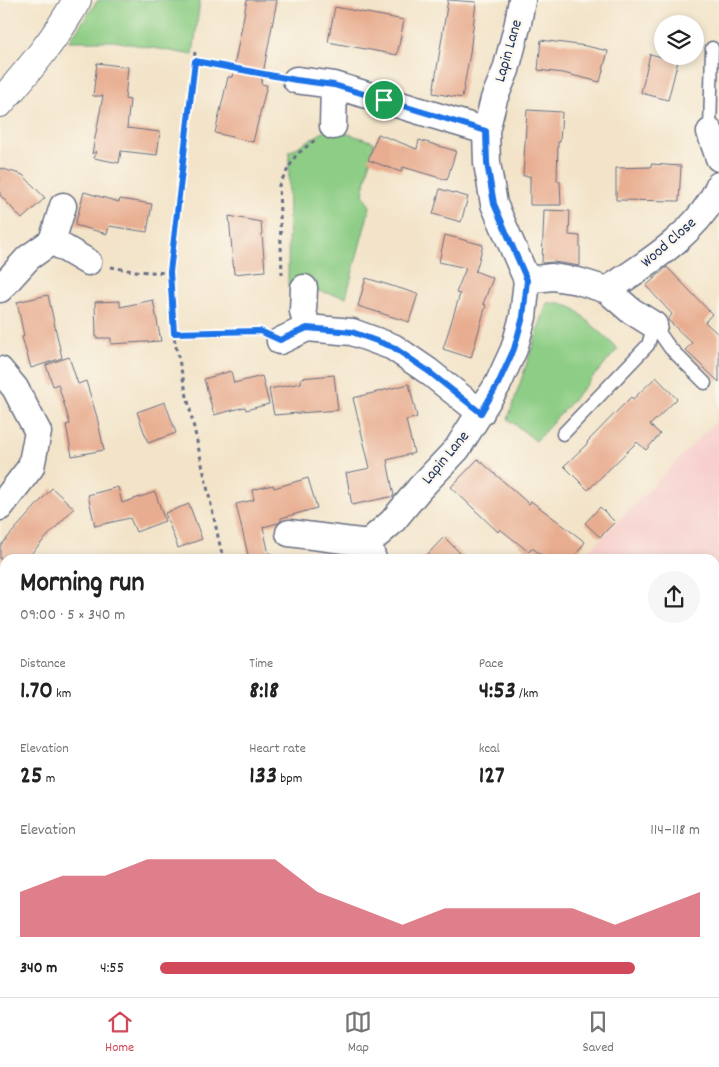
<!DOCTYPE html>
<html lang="en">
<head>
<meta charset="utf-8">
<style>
  :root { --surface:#fff; --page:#f6f6f6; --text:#222; --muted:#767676; --line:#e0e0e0; --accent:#d1495b }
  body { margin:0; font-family:Dekko,sans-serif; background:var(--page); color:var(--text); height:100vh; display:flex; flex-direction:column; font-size:19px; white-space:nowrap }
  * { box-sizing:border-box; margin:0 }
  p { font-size:16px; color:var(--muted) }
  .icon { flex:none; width:28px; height:28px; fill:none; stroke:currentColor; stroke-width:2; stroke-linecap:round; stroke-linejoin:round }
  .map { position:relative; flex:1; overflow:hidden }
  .panel { position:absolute; left:0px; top:554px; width:720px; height:444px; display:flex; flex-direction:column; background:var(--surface); border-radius:15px 15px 0 0; box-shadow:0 2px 8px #0003 }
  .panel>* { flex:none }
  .buttons { position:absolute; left:654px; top:15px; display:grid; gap:10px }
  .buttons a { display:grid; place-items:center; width:50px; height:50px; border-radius:50%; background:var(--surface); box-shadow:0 2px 8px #0003; font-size:25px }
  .pin { position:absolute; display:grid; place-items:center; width:42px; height:42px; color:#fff; margin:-21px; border:2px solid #fff; border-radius:50%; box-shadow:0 1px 5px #0007 }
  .round { display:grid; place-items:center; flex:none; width:52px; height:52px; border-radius:26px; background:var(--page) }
  .summary { display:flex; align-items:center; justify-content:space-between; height:85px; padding:0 20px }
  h1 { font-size:28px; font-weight:700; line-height:38px }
  .stats { display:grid; grid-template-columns:repeat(3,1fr); gap:8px; height:85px; padding:5px 20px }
  .stats div { display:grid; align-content:center }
  .stats b { font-size:25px; font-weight:700 }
  .stats small { font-size:14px; font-weight:400 }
  .stats p { font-size:14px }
  .chart { height:140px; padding:10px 20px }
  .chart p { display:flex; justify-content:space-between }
  .chart svg { width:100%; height:90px; margin-top:5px; fill:var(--accent); opacity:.7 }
  ul { padding:0 20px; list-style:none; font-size:16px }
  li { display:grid; grid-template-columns:80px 60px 1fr; align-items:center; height:38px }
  li i { height:12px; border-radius:6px; background:var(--accent) }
  .dock { display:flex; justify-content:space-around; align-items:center; height:70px; border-top:1px solid var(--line); background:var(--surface); font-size:14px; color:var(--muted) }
  .dock a { display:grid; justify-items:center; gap:2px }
  .dock .current { color:var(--accent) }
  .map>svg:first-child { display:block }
</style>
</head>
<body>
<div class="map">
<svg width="719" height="997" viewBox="0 0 719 997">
  <rect width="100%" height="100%" fill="#fbf7ec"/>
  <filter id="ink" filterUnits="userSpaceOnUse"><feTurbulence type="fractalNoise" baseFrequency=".02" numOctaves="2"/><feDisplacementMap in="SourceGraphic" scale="10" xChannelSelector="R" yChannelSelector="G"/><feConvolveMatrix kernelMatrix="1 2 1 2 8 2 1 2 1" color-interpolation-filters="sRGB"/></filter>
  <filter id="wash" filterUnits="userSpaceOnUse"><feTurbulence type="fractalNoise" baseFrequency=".0096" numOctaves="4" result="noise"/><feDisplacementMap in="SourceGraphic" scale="20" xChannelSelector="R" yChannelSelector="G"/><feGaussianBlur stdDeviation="1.12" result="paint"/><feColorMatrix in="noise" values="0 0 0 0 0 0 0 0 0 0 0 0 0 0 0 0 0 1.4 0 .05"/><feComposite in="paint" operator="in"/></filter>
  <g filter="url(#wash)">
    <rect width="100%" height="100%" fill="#f3e4c9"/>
    <path fill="#f7d0cd" d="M719,418V856L715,852V559H581Z"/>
    <path fill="#8dcd85" stroke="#547e72" d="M98,0H200L193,55L114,41H69Z
      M330,128L374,142L363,194L370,207L346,297L304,288L288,287L289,152Z
      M547,303H561L575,309L618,349L536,441L508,419Z
      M175,993L332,992L333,997H174Z"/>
    <g id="blocks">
      <path fill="#e8ad90" d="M247,0H277L261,84L267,85L253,142L215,133L228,77H232Z
        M448,0L476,2L470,53L462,98L433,93Z
        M335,7L404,20L397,55L328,42Z
        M541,40L586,46L608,51L600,82L563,73L538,70Z
        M650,54L678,61L668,100L641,93Z
        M97,63L128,67L125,99L130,100L127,128L160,132L157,155L121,151L119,163L94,158L96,151L92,154L103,96H93Z
        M527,110L562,112L560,142H558L557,181H560L561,205H530V176H523Z
        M378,134L417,149L419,140L456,151L447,180L403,167L401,172L368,160Z
        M651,164L681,166L679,201L616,200V168L651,167Z
        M0,168L23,175L45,198L22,219L0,195Z
        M440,189L468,197L461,222L433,214Z
        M84,192L119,202L120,199L152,204L147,232L109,226L107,234L75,225Z
        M544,210L570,211L569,235L580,236V266L554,262L542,263Z
        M229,216L261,222L265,271L234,274Z
        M445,235L483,245L476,271H475L493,278L483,304L486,305L471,358L443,349L460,294L456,293L466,268L439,262Z
        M667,267L712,314L705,322L719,335V382L685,350L692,343L668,320L672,314L646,286Z
        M366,278L418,294L409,322L358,306Z
        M48,295L62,358L31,368L22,337L24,336L17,302Z
        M153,300L161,341L111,344V338H96L95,302L120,301V307Z
        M69,357L78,384L86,381L97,417L104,450L72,456L66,425L70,424L58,384L53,386L46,365Z
        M231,371L234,383L262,376L269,404L246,410L245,407L214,415L204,379Z
        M334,375L338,410L274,415L269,389L301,383V378Z
        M656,377L677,399L650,425L660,434L646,450L637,442L588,490L564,466L588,443L587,442L631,397L633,399Z
        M409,384L417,417L406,420L414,453L387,460L394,496L352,505L346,473L370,468L353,398Z
        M165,402L176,433L148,443L137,412Z
        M478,459L529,504L531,501L585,542L573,559H547L532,548L529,552L500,529L498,532L451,487Z
        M308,478L317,508L281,518V521L278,523L263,527L270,559H249L236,504L254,500L252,490L273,485L274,488Z
        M118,487L122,503L155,492L165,521L136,532L130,518L95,526L88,495Z
        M52,488L74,508L26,559H0V546Z
        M189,504L202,539L178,548L165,513Z
        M600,507L615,522L600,537L585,523Z
        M444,537L466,559H423Z"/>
    </g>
  </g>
  <g filter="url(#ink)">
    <use href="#blocks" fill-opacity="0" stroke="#676e83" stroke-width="1"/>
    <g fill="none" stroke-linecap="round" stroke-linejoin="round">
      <defs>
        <path id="service" d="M710,132L712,48
          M654,325L670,348L705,383
          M563,434L648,345L654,325
          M431,997L432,992"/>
        <path id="minor" d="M296,80L334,85L486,131
          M333,126L334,85
          M710,132L719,158
          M63,206L52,241L88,262
          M527,280L552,277L578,281L607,290L630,310L654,325
          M304,288L303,311L307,328
          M0,289L28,258L52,241
          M607,290C646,264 701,231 719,185
          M280,341L307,328L352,332L393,347L428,371L481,413
          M0,370L15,388L38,432L31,467L0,507
          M289,533L368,543L373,559
          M368,543L392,522L420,488L457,449L498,384L514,349L523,317L527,280L494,204L487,163L486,131L494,99L506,70L518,23L522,0
          M0,611L5,614
          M0,867L5,868
          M674,992L682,997
          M56,997L57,992"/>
        <path id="tertiary" d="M0,103C29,70 56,38 77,0"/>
      </defs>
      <use href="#service" stroke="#676e83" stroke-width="15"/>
      <use href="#minor" stroke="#676e83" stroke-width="29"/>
      <use href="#tertiary" stroke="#676e83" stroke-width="30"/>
      <path stroke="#676e83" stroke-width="3" stroke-dasharray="4 4" stroke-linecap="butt" d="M195,52L170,273L173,333L223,559
        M195,61L274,76
        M111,267L133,271L170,273
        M282,275L279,185L296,155L315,140
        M173,333L259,331
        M262,559L268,558L274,551
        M715,888L719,885
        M250,997V992
        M618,997L620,992"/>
      <use href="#service" stroke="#fff" stroke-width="12"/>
      <use href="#minor" stroke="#fff" stroke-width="26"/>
      <use href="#tertiary" stroke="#fff" stroke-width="28"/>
    </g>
  </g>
  <g fill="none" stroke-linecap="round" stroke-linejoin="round" filter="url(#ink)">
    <defs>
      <path id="route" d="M195,61L296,80L334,85L486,131L487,163L494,204L527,280L523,317L514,349L498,384L481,413L428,371L393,347L352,332L307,328L280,340L260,331L174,333L170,272Z"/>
    </defs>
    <use href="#route" stroke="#fff" stroke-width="10"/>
    <use href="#route" stroke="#1a73e8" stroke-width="6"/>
  </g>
  <g text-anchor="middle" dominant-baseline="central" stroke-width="4.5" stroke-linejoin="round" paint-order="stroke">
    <g font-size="16" fill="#1b2f5e" stroke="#fbf7ec">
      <text transform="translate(509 51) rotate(-74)">Lapin Lane</text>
      <text transform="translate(669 243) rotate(-41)">Wood Close</text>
      <text transform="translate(446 458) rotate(-50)">Lapin Lane</text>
    </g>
  </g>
</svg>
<div class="buttons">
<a><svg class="icon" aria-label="layers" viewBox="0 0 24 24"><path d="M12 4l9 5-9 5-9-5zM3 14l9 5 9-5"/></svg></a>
</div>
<div class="pin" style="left:384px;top:100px;background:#1e9e55"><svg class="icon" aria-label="arrive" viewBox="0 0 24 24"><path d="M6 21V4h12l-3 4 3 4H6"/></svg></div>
<section class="panel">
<div class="summary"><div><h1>Morning run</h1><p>09:00 · 5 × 340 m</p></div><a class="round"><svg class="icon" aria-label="share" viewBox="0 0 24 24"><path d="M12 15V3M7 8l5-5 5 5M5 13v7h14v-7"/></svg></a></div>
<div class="stats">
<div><p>Distance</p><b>1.70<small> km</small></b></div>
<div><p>Time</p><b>8:18</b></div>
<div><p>Pace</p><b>4:53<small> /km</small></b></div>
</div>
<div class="stats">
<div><p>Elevation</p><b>25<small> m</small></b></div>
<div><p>Heart rate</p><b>133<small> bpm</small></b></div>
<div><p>kcal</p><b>127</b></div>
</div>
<div class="chart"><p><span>Elevation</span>114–118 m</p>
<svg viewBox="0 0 160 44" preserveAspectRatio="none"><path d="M0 44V22L10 14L20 14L30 6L40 6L50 6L60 6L70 22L80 30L90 38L100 30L110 30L120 30L130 30L140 38L150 30L160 22V44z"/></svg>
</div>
<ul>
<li><b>340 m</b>4:55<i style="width:88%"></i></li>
</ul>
</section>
</div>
<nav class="dock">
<a class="current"><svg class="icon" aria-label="home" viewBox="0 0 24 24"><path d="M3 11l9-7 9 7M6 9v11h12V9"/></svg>Home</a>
<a><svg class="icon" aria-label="map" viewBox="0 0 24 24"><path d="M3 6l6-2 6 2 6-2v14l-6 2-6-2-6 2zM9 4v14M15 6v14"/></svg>Map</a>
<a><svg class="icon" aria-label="saved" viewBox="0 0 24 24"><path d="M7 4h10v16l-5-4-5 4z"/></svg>Saved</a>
</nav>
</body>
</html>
